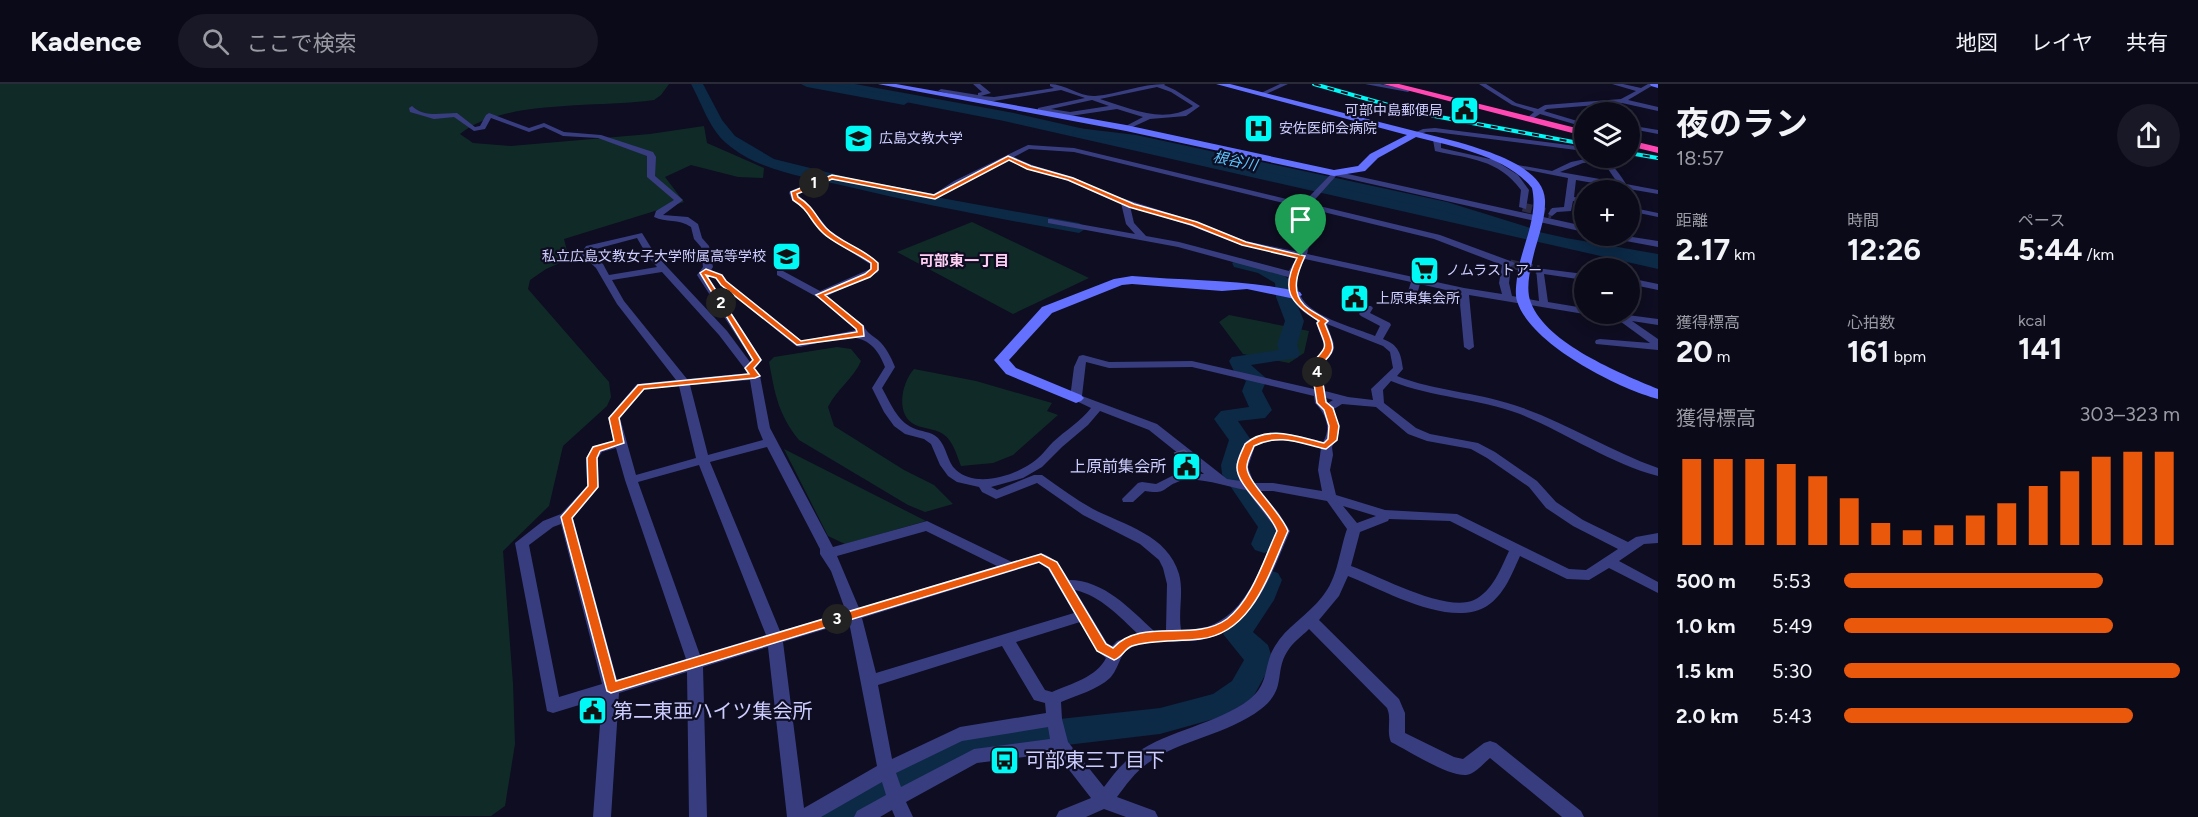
<!DOCTYPE html>
<html lang="ja">
<head>
<meta charset="utf-8">
<style>
  :root { --surface:#0a0a19; --page:#181826; --text:#f1f3f6; --muted:#999aa2; --line:#2a2b38; --accent:#ea580c }
  body { margin:0; font-family:Figtree,"Noto Sans JP",sans-serif; background:var(--page); color:var(--text); height:100vh; display:flex; flex-direction:column; font-size:22px; white-space:nowrap }
  * { box-sizing:border-box; margin:0 }
  p { font-size:20px; color:var(--muted) }
  .icon { flex:none; width:33px; height:33px; fill:none; stroke:currentColor; stroke-width:2; stroke-linecap:round; stroke-linejoin:round }
  .map { position:relative; flex:1; overflow:hidden }
  .panel { display:flex; flex-direction:column; background:var(--surface); width:540px }
  .panel>* { flex:none }
  .controls { position:absolute; left:1574px; top:18px; display:grid; gap:12px }
  .controls a { display:grid; place-items:center; width:66px; height:66px; border-radius:50%; background:var(--surface); box-shadow:0 3px 15px #0003,0 0 0 2px var(--line); font-size:30px }
  .pin { position:absolute; display:grid; place-items:center; width:51px; height:51px; color:#fff; margin:-62px -26px; border-radius:50% 50% 50% 0; rotate:-45deg; box-shadow:0 0 6px #0007 }
  .pin .icon { rotate:45deg }
  .km { position:absolute; width:30px; height:30px; margin:-15px; border-radius:50%; background:#222; color:#fff; font-size:16px; line-height:30px; text-align:center }
  .round { display:grid; place-items:center; flex:none; width:63px; height:63px; border-radius:32px; background:var(--page) }
  .headline { display:flex; align-items:center; justify-content:space-between; height:102px; padding:0 18px }
  h1 { font-size:33px; font-weight:700; line-height:45px }
  .figures { display:grid; grid-template-columns:repeat(3,1fr); gap:9px; height:102px; padding:6px 18px }
  .figures div { display:grid; align-content:center }
  .figures b { font-size:30px; font-weight:700 }
  .figures small { font-size:16px; font-weight:400 }
  .figures p { font-size:16px }
  .chart { height:168px; padding:12px 18px }
  .chart p { display:flex; justify-content:space-between }
  .chart svg { width:100%; height:108px; margin-top:6px; stroke:var(--accent); stroke-width:6 }
  ul { padding:0 18px; list-style:none; font-size:20px }
  li { display:grid; grid-template-columns:96px 72px 1fr; align-items:center; height:45px }
  li i { height:15px; border-radius:8px; background:var(--accent) }
  header { display:flex; align-items:center; gap:36px; box-sizing:border-box; height:84px; padding:0 30px; background:var(--surface); border-bottom:2px solid var(--line) }
  header strong { font-size:28px }
  nav { display:flex; gap:33px; margin-inline-start:auto; font-size:21px }
  .search { width:420px; height:54px; background:var(--page); display:flex; align-items:center; gap:15px; box-sizing:border-box; padding:0 21px; border-radius:33px; color:var(--muted); font-size:22px }
  main { display:flex; flex:1; min-height:0 }
  .map>svg:first-child { display:block }
</style>
</head>
<body>
<header>
<strong>Kadence</strong>
<div class="search"><svg class="icon" aria-label="search" viewBox="0 0 24 24"><circle cx="10" cy="10" r="6"/><path d="M15 15l6 6"/></svg>ここで検索</div>
<nav><a>地図</a><a>レイヤ</a><a>共有</a></nav>
</header>
<main>
<div class="map">
<svg width="1658" height="733" viewBox="0 0 1658 733">
  <rect width="100%" height="100%" fill="#0e0d21"/>
  <path fill="#102b27" d="M0,0H669L661,11L654,16C599,24 502,15 460,50L473,59L511,62L650,50L704,42L707,59L764,84L763,94L738,93L691,81L665,93L684,118L564,155L569,175L546,185L530,196L528,205L609,298L611,313L607,322L563,362L549,422L503,467L513,600L515,660L505,722L491,732L0,733Z
    M972,138L1089,194L1013,230L897,168Z
    M1229,231L1309,247L1304,269L1289,279L1243,270L1219,238Z
    M837,263L851,265L861,277C853,295 837,305 828,323L834,342L904,386L934,401L953,420L925,428L908,421L799,356C778,330 775,310 769,278L774,273Z
    M914,285L976,297L1052,319L1047,327L1058,331L1013,371L993,379L961,382C957,372 953,356 943,350C934,344 921,345 912,339C895,327 903,297 914,285Z
    M784,365L926,437L845,460L828,452Z"/>
  <path fill="#0c2946" d="M812,0H855L1014,29L1566,154L1658,170V185L1004,37Z"/>
  <g fill="none" stroke-linecap="round" stroke-linejoin="round">
    <path fill="#0c2946" fill-rule="evenodd" d="M691,0H703L722,36L735,52L774,75L903,107L1079,139L1087,144L1079,149C1001,135 923,121 845,102C805,93 758,87 726,59C709,44 702,20 691,0Z
      M801,0H827L904,13L910,17L904,21L807,3Z
      M1078,44L1136,51L1447,118L1537,146L1539,149L1531,154L1443,127L1136,59L1073,51L1072,48Z
      M1240,174L1278,185L1291,198L1294,213L1304,237L1297,261L1300,270L1297,274L1251,281L1267,295L1262,307L1272,326L1265,334L1238,337L1251,356L1243,381L1245,389L1283,443L1273,466L1264,469L1255,466L1251,460L1258,443L1222,390L1221,381L1229,356L1214,335L1221,327L1249,323L1242,307L1246,297L1234,287L1229,277L1232,273L1279,266L1277,261L1285,237L1276,213L1275,199L1258,189L1234,183L1232,179Z
      M1269,486L1278,489L1282,496L1274,516L1253,548L1268,561L1273,577L1252,615L1221,633L1160,650L965,673L859,733H811L816,722L960,646L1160,624L1213,610L1232,597L1244,576L1223,550L1253,506L1260,489Z"/>
    <path stroke="#2b2a42" stroke-width="9" stroke-dasharray="9 4.5" stroke-linecap="butt" d="M1523,123L1552,130
      M1510,180L1539,186"/>
    <path fill="#383d80" fill-rule="evenodd" d="M973,0H980L991,9L981,12L994,13L1054,4L1050,2V0C1065,0 1080,13 1095,12C1119,10 1141,0 1165,0L1164,1L1175,6L1200,22L1186,32L1150,35L1126,46L1123,44L1124,43L1143,33L1117,25L1070,32L1038,26V24L1085,14L1061,6L994,17L975,16L938,7L941,5L978,11V9L982,8ZM1157,3L1171,8L1193,22C1164,41 1129,24 1100,15ZM1092,16L1109,22L1070,28L1051,25Z
      M1280,0H1288L1264,11L1259,10Z
      M1365,0H1380L1411,6L1408,8Z
      M1479,0H1486L1516,19L1538,25L1545,21L1621,15L1636,7L1612,0H1623L1641,4L1648,0H1655L1628,16L1658,23V27L1622,19L1547,25L1544,27L1584,39V43L1540,30L1529,37L1526,35L1534,28L1512,21Z
      M412,22C424,34 442,29 457,29L475,43L480,42L486,31L489,29L529,44L544,39L564,48L601,51L653,68L656,73L655,92L683,116L663,131L688,133L698,140L702,154L709,162L713,183L711,186L722,190L727,197L802,257L856,246L817,213L777,191V187H783L820,207L870,185V180L865,177L823,150L804,125L792,116L789,109L790,107L832,91L934,110L954,97L1028,61L1074,64L1303,119L1334,87L1584,142V148L1336,92L1311,120L1440,151L1513,178L1515,180L1511,182L1509,199L1512,212L1539,217L1536,184L1584,190V196L1544,190L1548,218L1584,224V230H1586H1584L1469,211L1474,263L1469,266L1464,263L1459,209L1420,200L1415,217L1410,220L1405,217L1411,198L1305,175C1275,226 1340,238 1375,252L1380,242L1361,232L1359,230L1365,222H1371L1373,224L1370,229L1390,239L1391,241L1383,255C1399,261 1401,270 1403,285L1397,292C1435,307 1475,308 1514,321C1564,337 1608,366 1658,384V392C1609,379 1567,349 1520,330C1478,314 1433,314 1391,297L1383,306L1384,319L1416,344L1430,350L1478,359L1495,368L1537,397L1556,418L1583,436L1628,458L1636,453L1658,449V459L1644,460L1619,477L1658,498V509L1609,484L1589,496L1567,495L1520,472C1512,490 1504,511 1487,522C1450,545 1384,506 1348,492L1339,512L1319,536L1399,615L1405,629V649L1454,673L1463,675L1484,659L1490,657L1496,659L1581,727L1584,733H1562L1490,674C1484,679 1475,690 1466,691C1447,692 1409,667 1391,658C1386,647 1392,635 1387,624L1309,545C1302,552 1292,559 1287,568C1274,589 1287,605 1261,625C1227,651 1182,655 1148,679C1135,688 1126,701 1117,713L1155,727L1158,733H1126L1104,725L1086,733H1056L1059,727L1091,714L1056,669L977,679L906,718L913,733H895L892,726L880,733H854L857,727L886,711L882,698L821,733H787L768,563L703,583L707,733H689L687,588L619,609L611,733H593L602,614L553,629L547,627L515,459L543,437L561,430L587,402L586,374L593,362L614,357L608,334L637,300L676,296L617,220L596,184L581,170L586,162L642,149L655,170L727,247L750,278L752,276L697,191L703,183L701,163L694,155L691,143C678,134 666,139 654,133L656,127L674,116L647,93V72L598,54L563,52L544,43L529,48L491,34L485,45L474,47L454,33L434,35L410,28L409,24ZM1029,65L1074,68L1300,123L1284,141L1286,148L1301,162L1299,168L1246,157L1197,138L1106,109L1073,93L1032,81L1014,73ZM1008,76C1028,85 1048,89 1068,97C1086,104 1102,113 1121,119L1126,140L1135,150L1051,135H1048V139L1178,163L1288,193C1286,213 1300,229 1318,236L1316,239L1325,263L1324,268L1311,280L1314,305L1192,277L1109,278L1083,271L1079,272L1074,283L1070,314L1091,324C1080,338 1066,346 1053,358C1048,363 1043,370 1037,375C1018,391 977,405 956,386C947,378 947,363 938,354C931,347 921,348 913,344C897,337 890,318 882,304L895,283C891,273 886,263 878,256C872,251 867,249 864,242L827,212L878,188V179L829,146L809,121L797,110L833,95L935,115ZM1130,122L1191,142L1241,161L1297,173L1289,187L1179,158L1146,152L1134,139ZM1307,124L1434,155L1502,181L1499,199L1502,210L1464,204L1307,170L1309,162L1293,145L1292,141ZM637,154L648,173L657,183L609,191L603,180L590,169L592,166ZM662,188L719,251L748,289L687,295L624,217L612,196ZM707,191L716,194L721,201L796,262L800,263C836,256 868,238 885,283L872,304L884,328L894,342L905,350L924,355L931,360L940,381L948,392L957,398L979,403L982,408L996,415L1037,399L1083,431L1140,460L1159,476L1163,484L1167,500L1166,546L1154,547C1130,525 1104,496 1069,496C1061,483 1056,474 1041,469L1012,478L927,437L833,463L770,344L760,292L755,285L762,276ZM1327,240L1383,262L1390,268L1393,284L1371,305L1373,316L1348,313L1325,307L1321,281C1342,263 1333,262 1327,240ZM1086,278L1109,284L1192,283L1314,312L1315,319C1325,329 1332,344 1323,358C1293,350 1276,345 1246,357C1238,371 1233,382 1240,397L1227,395L1157,340L1082,312ZM750,296L758,344L763,356L708,371L690,301ZM679,302L696,374L636,391L620,334L644,305ZM1326,314L1333,316L1328,319ZM1342,320L1376,323L1408,350L1427,357L1471,365L1487,374L1529,403L1546,424L1573,442L1618,465L1586,486L1569,485L1457,430L1385,426L1336,411L1330,386L1333,371L1332,363L1339,349L1334,325ZM1100,327L1149,346L1204,390L1178,389L1156,400L1142,398L1138,399L1122,415L1123,418H1133L1145,407C1168,411 1162,403 1180,397C1197,392 1229,403 1246,406L1273,441L1276,447C1262,479 1249,524 1214,540C1204,545 1192,545 1181,546C1178,527 1184,508 1179,490C1168,451 1124,441 1093,425C1075,415 1059,403 1042,391H1034L997,406L991,403L1023,394L1042,383L1062,363L1088,341ZM1288,356L1321,364L1318,386L1322,407L1273,399H1254L1253,397L1248,383L1255,362L1270,357ZM767,363L820,465V470L831,487L846,528L780,547L710,378ZM616,364L625,396L686,575L617,596L573,434L599,403L598,374L602,368ZM699,381L766,551L700,571L638,398ZM1260,407H1273L1327,417L1347,445C1339,468 1338,494 1322,513C1308,531 1286,543 1275,562C1263,581 1270,599 1250,615C1216,641 1170,645 1135,670C1122,679 1113,691 1104,703L1068,658L1062,635L1061,618C1077,611 1097,606 1110,594C1119,585 1119,570 1130,564C1148,555 1174,558 1193,557C1252,552 1270,493 1290,447L1278,428ZM1343,422L1376,432L1357,439ZM1389,435L1450,437L1509,467C1501,484 1493,507 1474,516C1446,529 1379,492 1351,482L1360,448L1388,437ZM561,440L602,600L559,613L529,461L553,443ZM926,447L997,482L859,524L837,472ZM1039,479L1048,485L1074,529L876,589L862,534ZM1075,506C1101,512 1120,533 1138,550L1117,557L1112,562L1107,559ZM849,538L877,682L804,724L783,558ZM1080,538L1097,567L1106,574C1097,593 1070,600 1052,608L1045,606L1016,558ZM1002,562L1034,616L1045,619L1046,629L960,643L892,675L878,601ZM1048,643L1050,655L974,665L901,703L896,689L962,657Z
      M1634,42L1658,46V50L1632,45V43Z
      M1435,44L1584,63V67L1435,48H1426L1415,52L1412,50L1423,45Z
      M1437,54L1441,56V64L1490,75L1498,73L1499,75L1496,77L1518,91L1529,106L1526,125L1519,123L1521,106C1498,75 1470,75 1435,67L1433,56Z
      M1629,70H1634L1635,72L1626,74H1629Z
      M1590,74C1609,74 1616,84 1626,100L1658,106V110L1576,96L1574,113L1584,115V119L1573,117L1571,127L1557,128L1552,132L1548,130L1552,124L1564,123L1568,94L1508,82L1512,80L1552,87L1571,78ZM1597,78L1608,85L1617,98L1560,88L1583,79Z
      M1629,123L1658,129V133L1629,127Z
      M1611,152H1626L1658,157V163L1615,155Z
      M1629,194L1658,200V206L1629,200Z
      M1598,230H1620L1658,235V241L1632,237L1658,255V266L1596,260L1595,258L1596,256L1600,255L1650,259L1617,235L1600,232Z"/>
    <path fill="#6471ff" fill-rule="evenodd" d="M878,0H896L1126,41L1334,86L1358,82L1370,70L1407,51L1216,0H1230L1458,58C1484,66 1544,82 1545,116C1546,136 1536,158 1532,178C1529,191 1526,207 1531,219C1547,260 1620,289 1658,305V315C1617,304 1530,260 1517,217C1515,210 1516,202 1517,194C1520,165 1539,134 1532,104C1506,72 1455,63 1416,53L1378,74L1365,87L1334,92L1126,47Z
      M1650,0H1658V4L1651,2Z
      M1132,192C1188,197 1245,195 1300,208L1302,211L1295,215L1247,205L1222,207L1132,200L1122,201L1052,229L1009,276L1016,284L1081,311L1084,314L1081,317L1076,319L1006,290L994,276L1042,223L1114,195Z"/>
    <path fill="#ff48b3" fill-rule="evenodd" d="M1383,0H1399L1584,46V52Z
      M1629,56L1658,63V69L1629,62Z"/>
    <defs>
      <path id="rail" d="M1314,0L1413,28L1584,60
        M1629,69L1658,74"/>
    </defs>
    <use href="#rail" stroke="#00f8f5" stroke-width="4"/>
    <use href="#rail" stroke="#0e0d21" stroke-width="2" stroke-dasharray="7" stroke-linecap="butt"/>
  </g>
  <path fill="#29264f" d="M1175,369L1200,379L1197,387H1184L1173,377Z"/>
  <path fill="#3b3862" stroke="#524f7b" stroke-width="1.5" d="M1184,366L1200,379H1187L1175,369Z"/>
  <path fill="#ea580c" stroke="#fff" stroke-width="1.5" fill-rule="evenodd" d="M1008,72L1031,82L1073,94L1134,120L1197,138L1246,158L1305,172C1298,187 1290,207 1304,221C1311,228 1321,231 1328,237L1325,240C1333,261 1339,265 1320,281L1326,318L1333,324L1339,342L1337,356L1326,365C1299,359 1280,349 1254,362C1252,368 1246,378 1247,384C1248,399 1281,428 1288,447C1269,489 1253,549 1200,555C1177,558 1154,555 1132,562C1124,565 1122,574 1114,576L1097,567L1049,484L1039,478L611,609L607,607L561,433L588,402L587,374L593,363L614,357L609,334L638,301L749,290L745,284L753,276L700,189L706,185L722,191L726,197L801,257L857,248L856,245L816,211L865,190L871,185V179C857,169 831,158 822,148C809,135 809,126 793,116L791,108L832,91L934,111ZM1009,76L1027,85L1068,96L1129,123L1192,141L1242,161L1297,174C1280,206 1290,219 1319,237L1317,239C1326,264 1330,261 1311,280L1317,319L1324,326L1329,342L1328,355L1324,359C1298,353 1268,340 1245,360C1242,367 1237,376 1237,383C1236,401 1271,428 1277,447C1264,475 1252,516 1227,535C1194,559 1141,533 1113,564L1106,560L1057,478L1041,470L616,597L572,434L598,403L597,374L600,367L624,359L619,334L644,305L755,294L760,292L754,284L761,276L706,191L716,194L721,201L797,261L864,252L863,242L825,211L870,193L878,186V179C863,164 839,158 826,144C815,132 814,123 798,113L797,110L832,95L935,115Z"/>
  <defs>
    <symbol id="civic-square" viewBox="-11 -11 22 22"><rect x="-9" y="-9" width="18" height="18" rx="4" fill="#00f8f5" stroke="#0e0d21"/><path d="M-.6-6.5H3V-4.5H.6V-3L4-1V1h2V6H-6V1h2V-1L-.6-3ZM-1.2 2.5V6h2.4V2.5Z" fill="#111"/></symbol>
    <symbol id="hospital-square" viewBox="-11 -11 22 22"><rect x="-9" y="-9" width="18" height="18" rx="4" fill="#00f8f5" stroke="#0e0d21"/><path d="M-5-5h3v3.5h4V-5h3V5h-3V1.5h-4V5h-3Z" fill="#111"/></symbol>
    <symbol id="university-square" viewBox="-11 -11 22 22"><rect x="-9" y="-9" width="18" height="18" rx="4" fill="#00f8f5" stroke="#0e0d21"/><path d="M0-5L7-2L0 1L-7-2ZM-4 1L0 2.5L4 1V4Q0 6-4 4Z" fill="#111"/></symbol>
    <symbol id="school-square" viewBox="-11 -11 22 22"><rect x="-9" y="-9" width="18" height="18" rx="4" fill="#00f8f5" stroke="#0e0d21"/><path d="M0-5L7-2L0 1L-7-2ZM-4 1L0 2.5L4 1V4Q0 6-4 4Z" fill="#111"/></symbol>
    <symbol id="supermarket-square" viewBox="-11 -11 22 22"><rect x="-9" y="-9" width="18" height="18" rx="4" fill="#00f8f5" stroke="#0e0d21"/><path d="M-6-5.5h2.5l.6 2H6L4.5 2H-2.5L-4.4-4H-6ZM-1.5 3.2a1.3 1.3 0 1 0 .1 0ZM3 3.2a1.3 1.3 0 1 0 .1 0Z" fill="#111"/></symbol>
    <symbol id="bus-square" viewBox="-11 -11 22 22"><rect x="-9" y="-9" width="18" height="18" rx="4" fill="#00f8f5" stroke="#0e0d21"/><path d="M-5-6H5V4H4V6H2V4H-2V6H-4V4H-5ZM-3.5-4V0h7V-4ZM-3.5 1.2v1.5H-2V1.2ZM2 1.2v1.5H3.5V1.2Z" fill="#111"/></symbol>
  </defs>
  <g fill-rule="evenodd">
    <use href="#civic-square" x="1448" y="10" width="33" height="33"/>
    <use href="#hospital-square" x="1242" y="28" width="33" height="33"/>
    <use href="#university-square" x="842" y="38" width="33" height="33"/>
    <use href="#school-square" x="770" y="156" width="33" height="33"/>
    <use href="#supermarket-square" x="1408" y="170" width="33" height="33"/>
    <use href="#civic-square" x="1338" y="198" width="33" height="33"/>
    <use href="#civic-square" x="1170" y="366" width="33" height="33"/>
    <use href="#civic-square" x="576" y="610" width="33" height="33"/>
    <use href="#bus-square" x="988" y="660" width="33" height="33"/>
  </g>
  <g text-anchor="middle" dominant-baseline="central" stroke-width="4.5" stroke-linejoin="round" paint-order="stroke">
    <g font-size="14" fill="#cdcdff" stroke="#0e0d21" text-anchor="start">
      <text x="1443" y="26" text-anchor="end">可部中島郵便局</text>
      <text x="1279" y="44">安佐医師会病院</text>
      <text x="879" y="54">広島文教大学</text>
      <text x="766" y="172" text-anchor="end">私立広島文教女子大学附属高等学校</text>
      <text x="1446" y="186">ノムラストアー</text>
      <text x="1376" y="214">上原東集会所</text>
    </g>
    <g font-size="15" font-style="italic" fill="#5bc5ff" stroke="#0e0d21">
      <text transform="translate(1235 77) rotate(12)">根谷川</text>
    </g>
    <g font-size="15" font-weight="bold" fill="#ffcff3" stroke="#0e0d21">
      <text x="964" y="177">可部東一丁目</text>
    </g>
    <g font-size="16" fill="#cdcdff" stroke="#0e0d21" text-anchor="end">
      <text x="1166" y="382">上原前集会所</text>
    </g>
    <g font-size="20" fill="#cdcdff" stroke="#0e0d21" text-anchor="start">
      <text x="613" y="627">第二東亜ハイツ集会所</text>
      <text x="1025" y="676">可部東三丁目下</text>
    </g>
  </g>
</svg>
<div class="controls">
<a><svg class="icon" aria-label="layers" viewBox="0 0 24 24"><path d="M12 4l9 5-9 5-9-5zM3 14l9 5 9-5"/></svg></a>
<a>+</a>
<a>−</a>
</div>
<div class="pin" style="left:1301px;top:172px;background:#1e9e55"><svg class="icon" aria-label="arrive" viewBox="0 0 24 24"><path d="M6 21V4h12l-3 4 3 4H6"/></svg></div>
<b class="km" style="left:814px;top:99px">1</b>
<b class="km" style="left:721px;top:219px">2</b>
<b class="km" style="left:837px;top:535px">3</b>
<b class="km" style="left:1317px;top:288px">4</b>
</div>
<section class="panel">
<div class="headline"><div><h1>夜のラン</h1><p>18:57</p></div><a class="round"><svg class="icon" aria-label="share" viewBox="0 0 24 24"><path d="M12 15V3M7 8l5-5 5 5M5 13v7h14v-7"/></svg></a></div>
<div class="figures">
<div><p>距離</p><b>2.17<small> km</small></b></div>
<div><p>時間</p><b>12:26</b></div>
<div><p>ペース</p><b>5:44<small> /km</small></b></div>
</div>
<div class="figures">
<div><p>獲得標高</p><b>20<small> m</small></b></div>
<div><p>心拍数</p><b>161<small> bpm</small></b></div>
<div><p>kcal</p><b>141</b></div>
</div>
<div class="chart"><p><span>獲得標高</span>303–323 m</p>
<svg viewBox="0 0 160 44" preserveAspectRatio="none"><path d="M5 44V9M15 44V9M25 44V9M35 44V11M45 44V16M55 44V25M65 44V35M75 44V38M85 44V36M95 44V32M105 44V27M115 44V20M125 44V14M135 44V8M145 44V6M155 44V6"/></svg>
</div>
<ul>
<li><b>500 m</b>5:53<i style="width:77%"></i></li>
<li><b>1.0 km</b>5:49<i style="width:80%"></i></li>
<li><b>1.5 km</b>5:30<i style="width:100%"></i></li>
<li><b>2.0 km</b>5:43<i style="width:86%"></i></li>
</ul>
</section>
</main>
</body>
</html>
